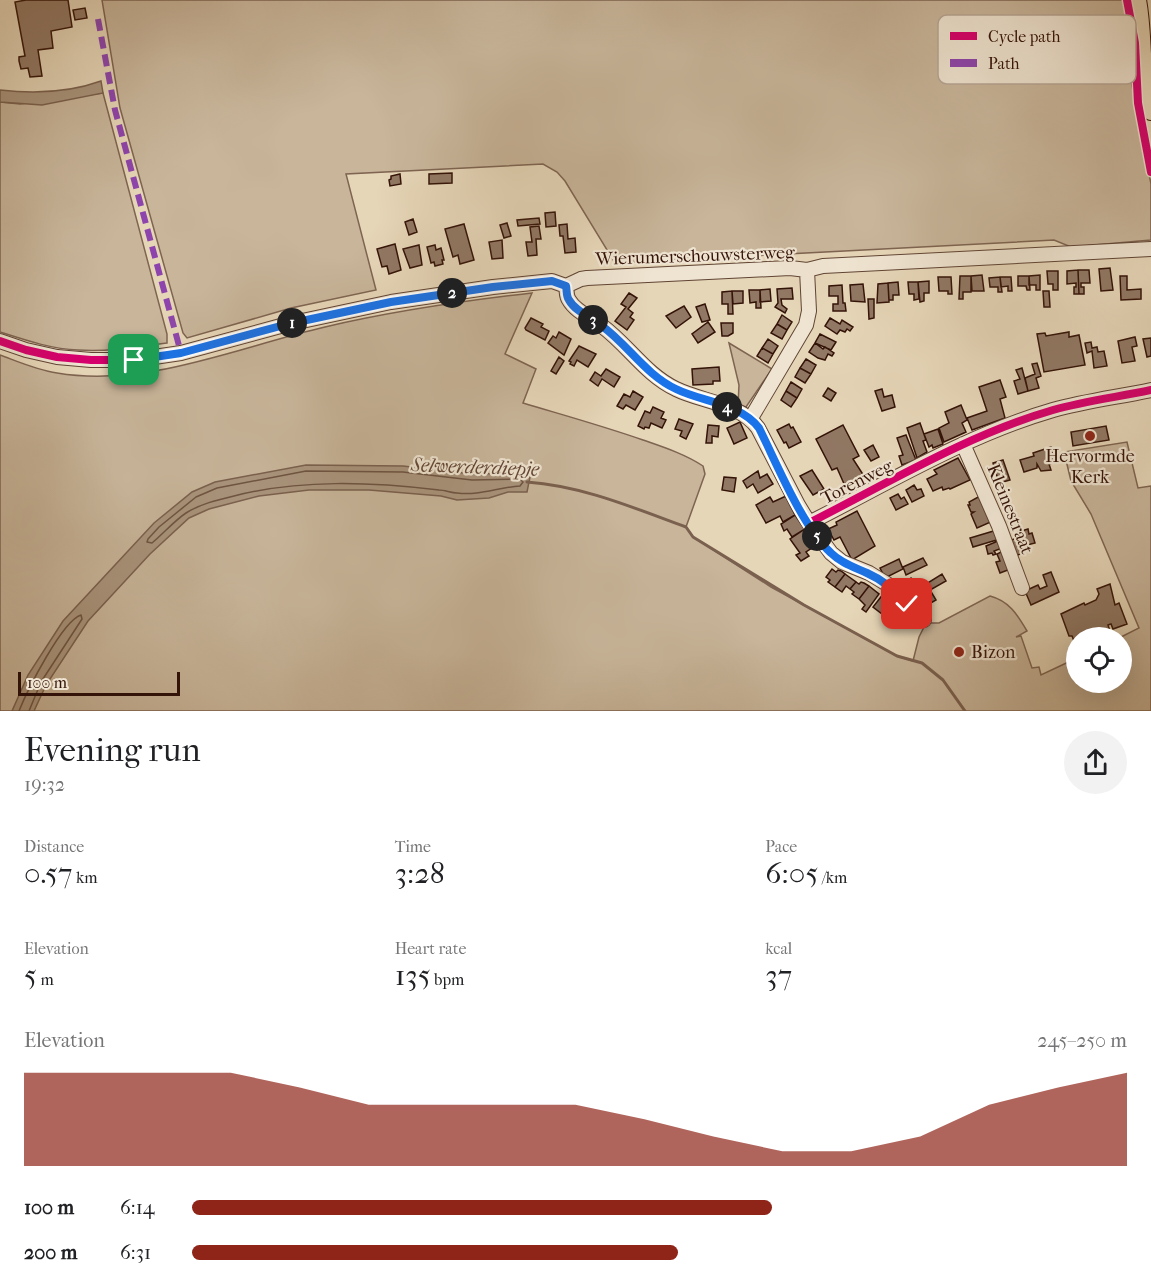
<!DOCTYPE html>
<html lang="en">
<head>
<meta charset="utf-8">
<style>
  :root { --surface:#fff; --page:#f2f2f2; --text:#202124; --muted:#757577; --accent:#8f2418 }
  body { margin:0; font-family:"IM FELL French Canon",serif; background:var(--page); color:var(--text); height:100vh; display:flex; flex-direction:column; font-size:22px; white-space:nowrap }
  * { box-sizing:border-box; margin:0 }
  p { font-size:20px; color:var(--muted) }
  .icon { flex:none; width:33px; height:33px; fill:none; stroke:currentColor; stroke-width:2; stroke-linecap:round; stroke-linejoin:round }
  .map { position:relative; height:711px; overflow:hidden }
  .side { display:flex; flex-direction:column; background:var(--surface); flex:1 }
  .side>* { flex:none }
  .buttons { position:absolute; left:1066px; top:627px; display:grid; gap:12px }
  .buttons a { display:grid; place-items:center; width:66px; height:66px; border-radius:50%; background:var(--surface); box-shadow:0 6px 24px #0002; font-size:30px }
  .scale { position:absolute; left:18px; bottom:15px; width:162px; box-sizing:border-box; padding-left:6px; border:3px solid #341308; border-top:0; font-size:16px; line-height:21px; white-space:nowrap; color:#341308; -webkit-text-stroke:4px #efe4d1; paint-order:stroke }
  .pin { position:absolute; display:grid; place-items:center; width:51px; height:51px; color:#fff; margin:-26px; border-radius:12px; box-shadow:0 3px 9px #0006 }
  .km { position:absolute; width:30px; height:30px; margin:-15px; border-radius:50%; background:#222; color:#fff; font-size:16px; line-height:30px; text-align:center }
  .round { display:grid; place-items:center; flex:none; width:63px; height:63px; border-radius:32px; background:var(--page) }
  .headline { display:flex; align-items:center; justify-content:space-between; height:102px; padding:0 24px }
  h1 { font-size:33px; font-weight:600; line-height:45px }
  .figures { display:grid; grid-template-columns:repeat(3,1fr); gap:9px; height:102px; padding:6px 24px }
  .figures div { display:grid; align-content:center }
  .figures b { font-size:30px; font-weight:600 }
  .figures small { font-size:16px; font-weight:400 }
  .figures p { font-size:16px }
  .chart { height:168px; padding:12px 24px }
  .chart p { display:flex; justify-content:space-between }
  .chart svg { width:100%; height:108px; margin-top:6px; fill:var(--accent); opacity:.7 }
  ul { padding:0 24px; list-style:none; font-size:20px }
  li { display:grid; grid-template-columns:96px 72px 1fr; align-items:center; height:45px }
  li i { height:15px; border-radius:8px; background:var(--accent) }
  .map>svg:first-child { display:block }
</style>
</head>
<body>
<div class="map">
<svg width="1151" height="711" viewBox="0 0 1151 711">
  <rect width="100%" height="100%" fill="#e6d6b8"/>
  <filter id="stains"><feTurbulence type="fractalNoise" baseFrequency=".00333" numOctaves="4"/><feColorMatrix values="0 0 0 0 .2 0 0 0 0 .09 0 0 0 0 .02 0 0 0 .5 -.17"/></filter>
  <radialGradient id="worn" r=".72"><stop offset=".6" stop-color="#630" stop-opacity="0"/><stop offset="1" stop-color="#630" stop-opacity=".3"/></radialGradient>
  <path fill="#c8b59a" stroke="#7e6451" stroke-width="1.5" d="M102,0H1128L1134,37L1123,39L1151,184V240L1071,247L1054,240L615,263L565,181L557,172L543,164L346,174L376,290L291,308L187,338L183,333L120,108Z
    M103,93L167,334V343C138,347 108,352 78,350C51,349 25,340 0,332V102L20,104Z
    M532,293L505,354L536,369L523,403C563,415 603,426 643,440C663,447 685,454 703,466L705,474L686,527L693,537L771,587L897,656L913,661L919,637L926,623H939L990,596C1009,601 1017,614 1027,631L1016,637L1021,636L1032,668L1039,667L1041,675L1077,658V682H1122L1121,637L1139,628L1091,514L1071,481L1064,452L1127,442L1138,488L1151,486V711H0V355C19,362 37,370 57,373C147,388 238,347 325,327C393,311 462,301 532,293Z
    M729,343L772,369L746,407L738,405L739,385Z"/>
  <path fill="#a9947c" stroke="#7a604e" stroke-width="1.5" d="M101,81L103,93L42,105L0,102V90C35,94 68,93 101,81Z
    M306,465L403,466L472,474L526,473L530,477L527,492H508L489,498L457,500L441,496L369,490H309L259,496L209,509L189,518L150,554L88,621L46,685L34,711H12L28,675L63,621L154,523L192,492L215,482Z"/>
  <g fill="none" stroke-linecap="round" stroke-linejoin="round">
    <path stroke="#6e5442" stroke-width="1.5" d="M306,471L403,472L472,480L520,479L523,482L520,486C499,487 479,496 457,493C451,493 445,490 439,490C371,482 300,479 234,496C217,500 200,504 186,513C174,521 163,534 152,543L147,542L148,539L159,527L196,497L217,488Z
      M19,711C27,691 62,621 81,615L82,619L41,682L29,711"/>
    <path stroke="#7a604e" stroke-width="3" d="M527,482C583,486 634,508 686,527L693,537L804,605L897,656L922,663L943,680L965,711"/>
  </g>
  <path fill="#917864" stroke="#341308" stroke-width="1.5" d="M26,0H68L72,27L51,31L53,48L38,50L42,76L30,77L28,68L21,69L19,61V57L25,56L15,2Z
    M85,8L87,18L75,20L73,10Z
    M452,173V183L429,184V174Z
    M400,174L401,184L390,186L389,180L391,179V176Z
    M555,212L556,226L546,227L545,213Z
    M539,218L540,224L518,226L517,220Z
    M413,219L417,232L409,235L405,222Z
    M507,223L511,236L504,238L500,225Z
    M464,224L474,260L460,264L458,255L453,257L445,229Z
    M567,224L568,239L575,238L576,252L565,253L563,236H560L559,225Z
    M539,226L541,239H536L537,255L528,256L526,242H532L530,227Z
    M502,240L503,258L492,259L489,242Z
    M395,244L401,270L389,274L387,266L382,267L377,249Z
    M419,245L422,265L410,268L403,249Z
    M435,245L436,250L441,248L444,260H442L443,264L435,266L434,262L431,263L427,247Z
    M1110,268L1113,290L1101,291L1099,269Z
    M1078,270L1079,294H1074V287H1076V283L1067,284V271Z
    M1078,270H1089L1090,283H1081V287H1084V294H1079Z
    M1047,271H1058V290H1053V284H1048Z
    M982,275L984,291H972L971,276Z
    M1040,275V290H1036V285H1029V276Z
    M960,276H971V292H963V299H959Z
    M1018,276H1029L1030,290H1027L1026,286H1018Z
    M1120,276H1127V290L1141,289V299L1121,300Z
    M938,277H951L952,294H948V291H939Z
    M1000,277L1002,292H998V287H990L989,278Z
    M1000,277H1011L1012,291H1008V286L1001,287Z
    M929,281V293H924V301L920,302L918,282Z
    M898,282L899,295H893V300H889L888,283Z
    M908,282H918L919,299L914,300V294H909Z
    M888,283L889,302L877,303L878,284Z
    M863,284L865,302L851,301L850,285Z
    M842,285L843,303H845L846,311H833V304H838V296H829V286Z
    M792,288L793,299H781L782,305L787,309L785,313L775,307L778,303L777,289Z
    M770,289L771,301L760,302V290Z
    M749,290H760L761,308H756V302L750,303Z
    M732,291L733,314H728V304H722V292Z
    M732,291H743V303L733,304Z
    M1043,291H1049L1050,307H1044Z
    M629,293L637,298L628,309L633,313L630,317L634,320L627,330L615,321L626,307L621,304Z
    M868,299H874V318L869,319Z
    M705,304L710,320L702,322L696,307Z
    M684,306L691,317L676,328L666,316Z
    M782,315L792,322L787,330L777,324Z
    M531,318L543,324L541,327L549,331L545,340L526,330L525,328Z
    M830,318L840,324L842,320L853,327L850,331L847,329L845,332L840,330L837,334L825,326Z
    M708,322L715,332L698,343L692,334Z
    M721,323H733V333L728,336H722Z
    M777,324L787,330L782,339L771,333Z
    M559,332L571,339L564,355L548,343L553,336L556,338Z
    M1069,332V337L1079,335L1085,365L1044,372L1037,334L1045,333L1046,336Z
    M820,334L836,342L831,350L815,343Z
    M1135,337L1137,346L1132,347L1135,361L1122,363L1118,341Z
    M1151,338V356L1147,357L1143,339Z
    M768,339L778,346L773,354L762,348Z
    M1091,342L1092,348L1097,347L1098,352L1104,351L1107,366L1094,368L1092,351L1087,353L1085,343Z
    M815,343L823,349L825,347L834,353L832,356L828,354L825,360L818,358L809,352Z
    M579,346L596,354L588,367L577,360L574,366L570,364L571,362L569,361Z
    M762,348L773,354L768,363L757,356Z
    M559,357L564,361L556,374L551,371Z
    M806,359L816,365L811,374L800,368Z
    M1037,363L1041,376L1036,378L1039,388L1028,391L1025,378L1035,374L1032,364Z
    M719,367L720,381H713V384L693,385L692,369Z
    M800,368L811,374L805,383L795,377Z
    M1022,368L1028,391L1018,394L1014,381L1020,379L1016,370Z
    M606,369L620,377L614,387L602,379L598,386L590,380L595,372L601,376Z
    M1000,380L1006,397L1000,399L1005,418L972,430L967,418L987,411L979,387Z
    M791,382L802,389L797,398L786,391Z
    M828,388L836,393L831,401L823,396Z
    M882,389L884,397L892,395L895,407L882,411L875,391Z
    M633,391L643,397L635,410L626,405L623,409L617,406L624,394L630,397Z
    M786,391L797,398L791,407L781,400Z
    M961,405L967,420L962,423L966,432L944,442L939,428L949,423L945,412Z
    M653,407L664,412L661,418L666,420L662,428L651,423L649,428L645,427L644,429L638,426L645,411L650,413Z
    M679,419L693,424L686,439L680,436L682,431L675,429Z
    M740,422L747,438L734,444L727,428Z
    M920,423L926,440L923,441L927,452L917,458L907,428Z
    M789,424L791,428L793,427L801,442L789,448L786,442L784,443L777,430Z
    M708,425L719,426L718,437L712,436V443H706Z
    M843,425L859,456L853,459L864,476L845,486L837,468L832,470L816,439Z
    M1106,426L1109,440L1073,446L1071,432Z
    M938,429L943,444L933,448L932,445L929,447L924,434Z
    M906,435L916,460L902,465L899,456L903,455L897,438Z
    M873,445L879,457L871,461L864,450Z
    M1051,447L1054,456H1057L1056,462L1049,464L1051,470L1041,471L1037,464V468L1024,472L1020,460L1034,456L1033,453Z
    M958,458L970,480L950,489L949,488L943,490L942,487L933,491L927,479L937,474L934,470Z
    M1003,460L1010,480L999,483L993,463Z
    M812,470L824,489L813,495L800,476Z
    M758,471L760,478L767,474L773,484L758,493L753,484L747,488L743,481Z
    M724,477L736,478L734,492L722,490Z
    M914,485L917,490L921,489L924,496L912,502L906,490Z
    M898,494L901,499L904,497L908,504L896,510L890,498Z
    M786,496L795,515L783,522L780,516L766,523L756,505L770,497L773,502Z
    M980,496L993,521L977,528L971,514L974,512H971L968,505H970L969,502Z
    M857,511L875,546L852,560L840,537L834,540L828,529L837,525L836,522Z
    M795,515L805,529L792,537L787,529L784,531L781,524Z
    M805,529L815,546L806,552L809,556L801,561L796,555L800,553L790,539Z
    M1028,529L1029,534L1032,533L1035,543L1023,546L1025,552L1013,557L1008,541L1020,537L1018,532Z
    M997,530L1000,539L973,547L970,538Z
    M998,541L1002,548L994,551L996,554L993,555L992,553L988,554L986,546Z
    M1005,550L1013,568L1000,573L996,562L1000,561L997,554Z
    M923,558L927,565L906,575L903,567Z
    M899,559L903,569L885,578L880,568Z
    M832,569L836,572L838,570L841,571L845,574L835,587L828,582L830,580L826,577Z
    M1051,572L1059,592L1031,605L1025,591L1038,585L1040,589L1047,586L1043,575Z
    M845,574L856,582L850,589L846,586L842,592L835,587Z
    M942,574L946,581L930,590L936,600L917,611L911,601L925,593L922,589L927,586L926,584Z
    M911,578L919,591L922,589L925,593L911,601L901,585Z
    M856,582L859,584L861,582L864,583L869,586L859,599L852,594L854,592L850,589Z
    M1110,584L1115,605L1119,603L1127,624L1113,629L1111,624L1108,625L1110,631L1091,638H1077L1076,646L1072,636H1069L1061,614L1084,603L1085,605L1096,600L1099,594L1097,589Z
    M869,586L879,594L866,612L862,609L865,605L859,599Z
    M884,593L898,602L890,612L886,609L882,614L873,607Z
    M899,604L914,616L905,627L891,617Z"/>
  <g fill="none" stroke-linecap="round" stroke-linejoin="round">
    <defs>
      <path id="minor" d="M566,286C567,290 566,296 569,300C575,311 591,318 602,326C628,345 646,375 676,389C702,402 740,403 758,428L798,505L809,523C888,483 967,435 1053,410C1085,401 1118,397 1151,390
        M566,286L581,279L587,278L790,268L807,270L823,266L1151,249
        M0,341L26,350L57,357L91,360H134L181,353L288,324L391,302L493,287L552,281L566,286
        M751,418L806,325L809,311L807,270
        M963,444L999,526L1022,588
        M809,523L831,553L842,562L869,573L887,584L924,620"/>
      <path id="major" d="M1137,0C1144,37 1139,76 1151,111"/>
    </defs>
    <use href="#minor" stroke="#604434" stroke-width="16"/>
    <use href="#major" stroke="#341308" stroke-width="20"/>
    <use href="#minor" stroke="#efe4d1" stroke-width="14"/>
    <use href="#major" stroke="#e6d6b8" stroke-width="18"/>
    <path stroke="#8e44ad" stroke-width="6" stroke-dasharray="12 6" stroke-linecap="butt" d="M98,19L115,110L181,353"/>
    <defs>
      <path id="cycleway" d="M1127,0L1135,43L1138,103L1151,172
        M0,341L26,350L57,357L91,360H134L181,353L288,324L391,302L493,287L552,281L566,286C567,290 566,296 569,300C575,311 591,318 602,326C628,345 646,375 676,389C702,402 740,403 758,428L798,505L809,523C888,483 967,435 1053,410C1085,401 1118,397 1151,390"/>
    </defs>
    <use href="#cycleway" stroke="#efe4d1" stroke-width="11"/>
    <use href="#cycleway" stroke="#d6006c" stroke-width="8"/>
  </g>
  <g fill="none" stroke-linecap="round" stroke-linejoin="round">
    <defs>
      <path id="route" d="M134,360L181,353L288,324L391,302L493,287L552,281L566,286C567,290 566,296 569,300C575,311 591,318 602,326C628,345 646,375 676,389C702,402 740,403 759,428C777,464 802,526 831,553C841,563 854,567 867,573C883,580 896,591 907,604"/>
    </defs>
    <use href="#route" stroke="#fff" stroke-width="12"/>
    <use href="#route" stroke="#1a73e8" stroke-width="8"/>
  </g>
  <g fill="#8f2418" stroke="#efe4d1" stroke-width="2">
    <circle cx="1090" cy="436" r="6"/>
    <circle cx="959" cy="652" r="6"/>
  </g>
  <g text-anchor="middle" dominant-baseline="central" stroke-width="4.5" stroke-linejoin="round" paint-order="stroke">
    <g font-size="18" fill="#341308" stroke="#efe4d1">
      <text transform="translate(695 256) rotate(-2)">Wierumerschouwsterweg</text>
      <text transform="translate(857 482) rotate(-27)">Torenweg</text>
      <text transform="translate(1010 509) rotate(68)">Kleinestraat</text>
    </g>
    <g font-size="18" fill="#341308" stroke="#efe4d1">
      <text x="1090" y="456">Hervormde<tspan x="1090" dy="21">Kerk</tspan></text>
      <text x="971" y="652" text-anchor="start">Bizon</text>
    </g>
    <g font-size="20" font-style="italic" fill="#634736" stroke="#efe4d1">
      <text transform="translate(475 467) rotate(2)">Selwerderdiepje</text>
    </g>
  </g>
  <rect x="938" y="15" width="198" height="69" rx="9" fill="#efe4d1" stroke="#b7a595" stroke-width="1.5"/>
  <rect x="950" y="32" width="27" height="8" fill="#d6006c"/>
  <rect x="950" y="59" width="27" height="8" fill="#8e44ad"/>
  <g font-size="16" fill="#341308">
    <text x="988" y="42">Cycle path</text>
    <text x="988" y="69">Path</text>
  </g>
  <rect width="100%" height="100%" filter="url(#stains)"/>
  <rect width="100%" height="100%" fill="url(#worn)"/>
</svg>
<div class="buttons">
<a><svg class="icon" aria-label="locate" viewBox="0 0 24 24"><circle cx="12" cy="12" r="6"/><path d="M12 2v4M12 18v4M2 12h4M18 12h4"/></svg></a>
</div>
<div class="scale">100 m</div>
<div class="pin" style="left:134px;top:360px;background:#1e9e55"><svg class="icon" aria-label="arrive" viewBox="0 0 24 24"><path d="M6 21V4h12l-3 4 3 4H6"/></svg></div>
<div class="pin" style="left:907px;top:604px;background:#d93025"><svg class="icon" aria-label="check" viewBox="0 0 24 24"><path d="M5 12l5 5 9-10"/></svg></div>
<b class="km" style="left:292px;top:323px">1</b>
<b class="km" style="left:452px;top:293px">2</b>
<b class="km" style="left:593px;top:320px">3</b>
<b class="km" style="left:727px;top:407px">4</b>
<b class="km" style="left:817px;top:536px">5</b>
</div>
<section class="side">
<div class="headline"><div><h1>Evening run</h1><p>19:32</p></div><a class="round"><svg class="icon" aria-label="share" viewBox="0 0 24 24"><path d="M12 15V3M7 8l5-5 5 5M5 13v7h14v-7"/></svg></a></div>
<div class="figures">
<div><p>Distance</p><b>0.57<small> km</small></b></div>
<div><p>Time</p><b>3:28</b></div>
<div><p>Pace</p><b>6:05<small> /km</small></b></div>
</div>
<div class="figures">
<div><p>Elevation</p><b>5<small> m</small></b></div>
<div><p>Heart rate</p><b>135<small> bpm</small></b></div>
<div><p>kcal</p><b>37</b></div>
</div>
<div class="chart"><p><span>Elevation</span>245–250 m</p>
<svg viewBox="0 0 160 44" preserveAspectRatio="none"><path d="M0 44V6L10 6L20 6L30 6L40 12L50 19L60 19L70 19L80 19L90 25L100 32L110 38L120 38L130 32L140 19L150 12L160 6V44z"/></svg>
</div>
<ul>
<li><b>100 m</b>6:14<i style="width:62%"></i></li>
<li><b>200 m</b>6:31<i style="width:52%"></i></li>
</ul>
</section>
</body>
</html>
